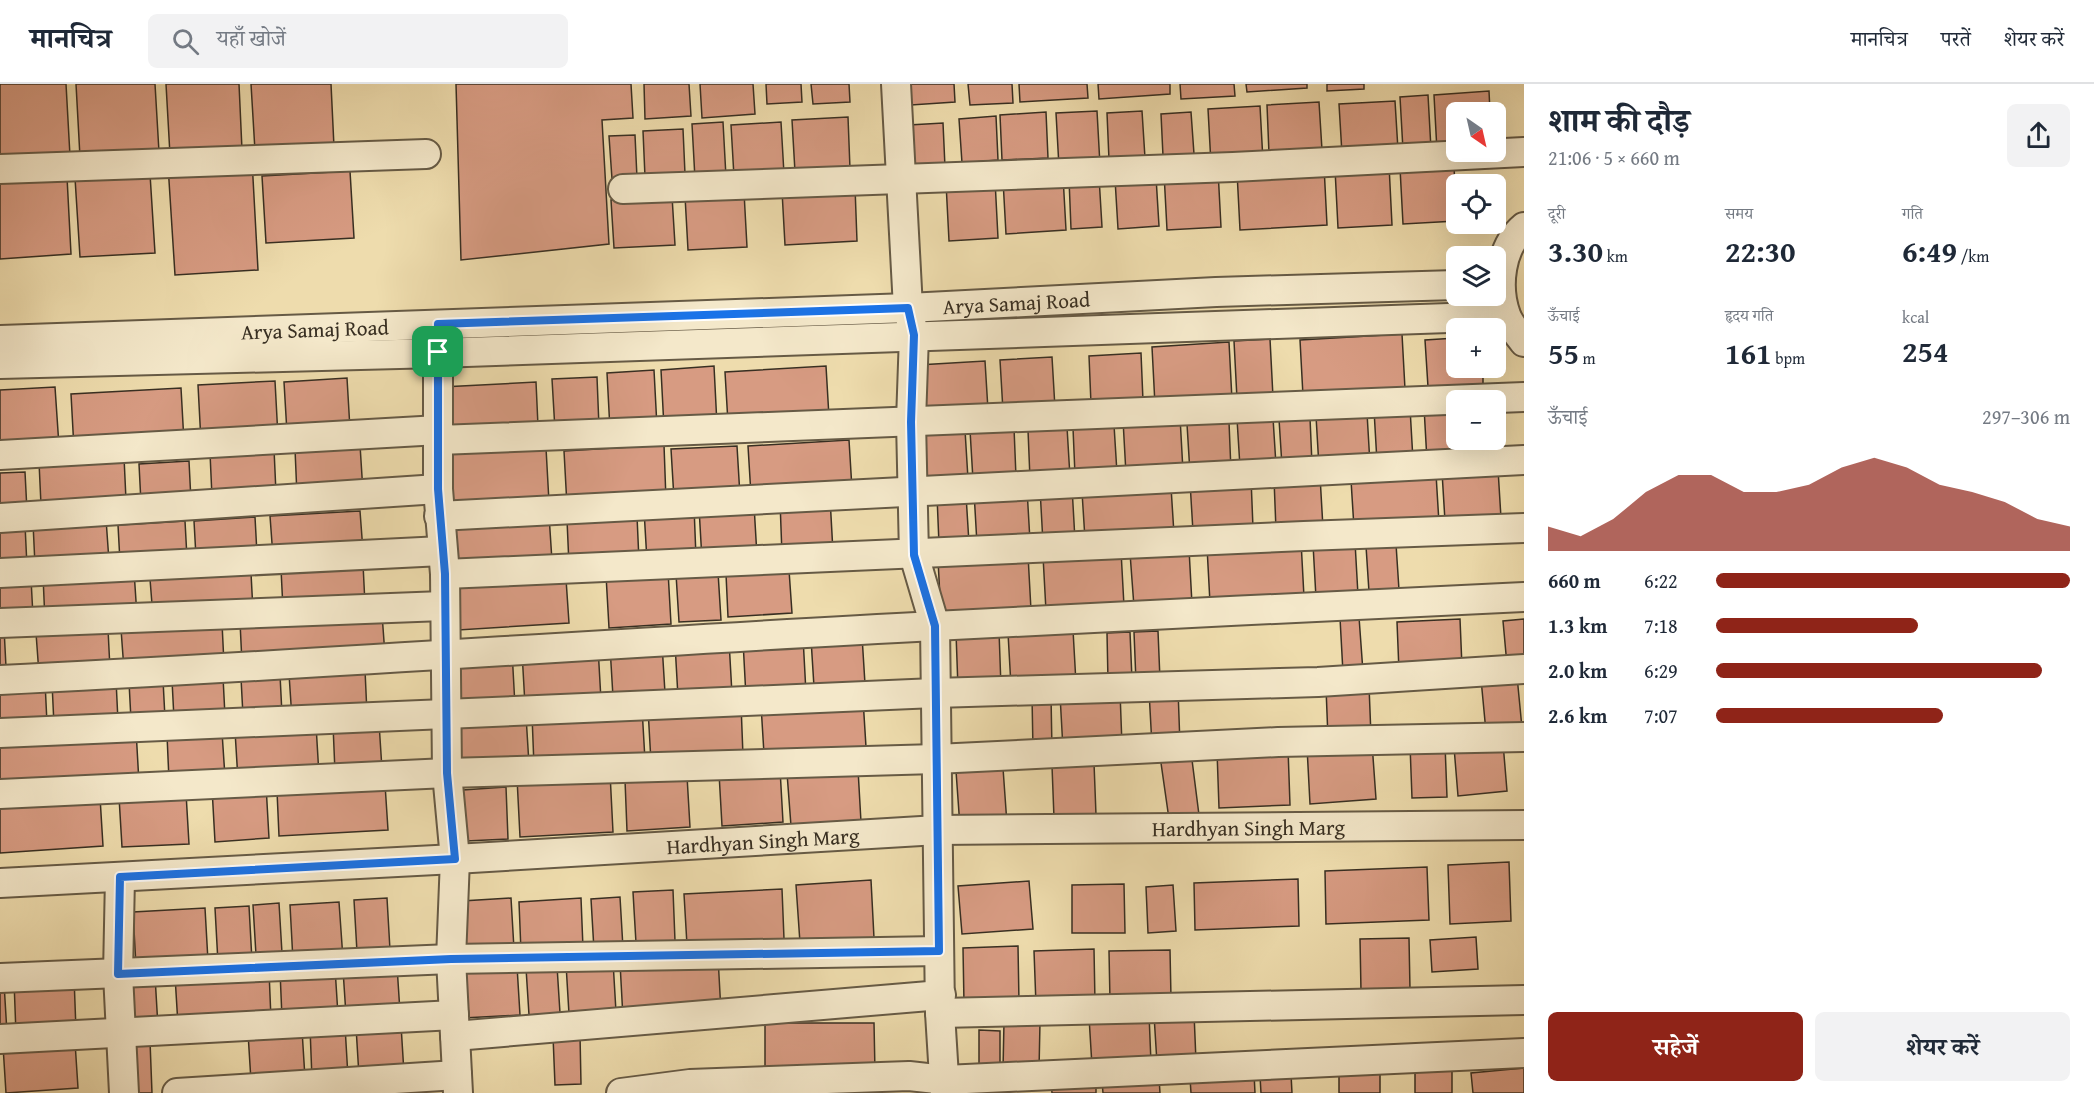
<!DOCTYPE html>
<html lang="hi">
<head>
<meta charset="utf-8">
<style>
  :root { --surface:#fff; --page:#f2f2f3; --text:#1f2937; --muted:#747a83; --line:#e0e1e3; --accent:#8f2418 }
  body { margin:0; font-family:"Gentium Book Plus","Noto Serif Devanagari",serif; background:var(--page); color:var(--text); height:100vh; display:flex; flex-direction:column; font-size:22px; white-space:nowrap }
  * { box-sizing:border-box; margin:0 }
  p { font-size:20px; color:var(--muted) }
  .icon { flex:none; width:33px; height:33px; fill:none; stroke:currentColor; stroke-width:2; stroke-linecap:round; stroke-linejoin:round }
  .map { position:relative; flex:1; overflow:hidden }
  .side { display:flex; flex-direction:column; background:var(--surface); width:570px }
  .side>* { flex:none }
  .needle { width:39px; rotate:146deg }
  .tools { position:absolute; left:1446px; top:18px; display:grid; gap:12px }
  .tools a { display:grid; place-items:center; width:60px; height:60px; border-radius:9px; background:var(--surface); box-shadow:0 6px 24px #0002; font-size:30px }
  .pin { position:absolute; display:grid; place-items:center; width:51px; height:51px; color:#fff; margin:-26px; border-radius:12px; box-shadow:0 3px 9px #0006 }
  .round { display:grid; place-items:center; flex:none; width:63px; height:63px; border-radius:9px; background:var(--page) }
  .headline { display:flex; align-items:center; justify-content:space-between; height:102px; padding:0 24px }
  h1 { font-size:33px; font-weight:700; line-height:45px }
  .figures { display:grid; grid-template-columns:repeat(3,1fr); gap:9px; height:102px; padding:6px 24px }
  .figures div { display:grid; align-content:center }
  .figures b { font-size:30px; font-weight:700 }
  .figures small { font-size:16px; font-weight:400 }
  .figures p { font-size:16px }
  .chart { height:168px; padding:12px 24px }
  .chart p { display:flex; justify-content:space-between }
  .chart svg { width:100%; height:108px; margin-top:6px; fill:var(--accent); opacity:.7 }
  .action { display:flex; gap:12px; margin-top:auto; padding:12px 24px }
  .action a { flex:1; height:69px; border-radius:9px; background:var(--accent); color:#fff; font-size:24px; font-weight:700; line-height:69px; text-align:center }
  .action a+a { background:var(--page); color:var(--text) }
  ul { padding:0 24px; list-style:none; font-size:20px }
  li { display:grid; grid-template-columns:96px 72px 1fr; align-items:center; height:45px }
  li i { height:15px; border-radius:8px; background:var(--accent) }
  header { display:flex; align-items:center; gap:36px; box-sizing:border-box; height:84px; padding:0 30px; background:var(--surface); border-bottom:2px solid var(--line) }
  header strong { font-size:28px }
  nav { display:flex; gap:33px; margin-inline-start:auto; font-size:21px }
  .search { width:420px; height:54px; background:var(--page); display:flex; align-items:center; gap:15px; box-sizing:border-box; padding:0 21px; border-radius:9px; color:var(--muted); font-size:22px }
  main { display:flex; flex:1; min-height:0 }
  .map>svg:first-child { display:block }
</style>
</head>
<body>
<header>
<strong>मानचित्र</strong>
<div class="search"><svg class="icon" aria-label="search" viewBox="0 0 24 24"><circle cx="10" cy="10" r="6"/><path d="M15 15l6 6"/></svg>यहाँ खोजें</div>
<nav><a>मानचित्र</a><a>परतें</a><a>शेयर करें</a></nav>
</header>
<main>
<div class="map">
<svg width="1524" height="1009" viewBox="0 0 1524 1009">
  <rect width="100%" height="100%" fill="#eedcad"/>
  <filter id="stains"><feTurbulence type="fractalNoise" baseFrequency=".00333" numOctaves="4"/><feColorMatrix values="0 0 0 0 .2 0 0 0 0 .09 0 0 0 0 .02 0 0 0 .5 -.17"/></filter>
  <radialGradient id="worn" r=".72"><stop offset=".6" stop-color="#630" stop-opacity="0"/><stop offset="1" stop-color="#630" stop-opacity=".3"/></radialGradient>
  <path fill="#d79b82" stroke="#382f22" stroke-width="1.5" d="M0,0H66L70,72L0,76Z
    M76,0H155L159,68L80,73Z
    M166,0H239L242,66L170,71Z
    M251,0H331L334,63L255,67Z
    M456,0H631L633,34L602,36L609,160L461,176Z
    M644,0H689L691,32L645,35Z
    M700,0H753L755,30L702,34Z
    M766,0H801L802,18L767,20Z
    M811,0H849L850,18L813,20Z
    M910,0H954L955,18L911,21Z
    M968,0H1012L1013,19L970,21Z
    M1019,0H1087L1088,14L1020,18Z
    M1098,0H1170V10L1099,15Z
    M1180,0H1234L1235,12L1181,15Z
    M1246,0H1307V4L1247,8Z
    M1327,0H1364V5L1327,7Z
    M1489,7L1490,28H1456V66L1437,67L1434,11Z
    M1428,11L1431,65L1403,66L1400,13Z
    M1395,17L1398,66L1342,70L1339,20Z
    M1319,18L1322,66L1269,70L1267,21Z
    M1260,22L1263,77L1211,80L1208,25Z
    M1097,27L1100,81L1059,83L1056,29Z
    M1142,27L1145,74L1109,76L1107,29Z
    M1046,28L1048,74L1002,76L1000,31Z
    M1191,28L1194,70L1163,72L1161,30Z
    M996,32L998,76L962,79L959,35Z
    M848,33L850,85L795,88L792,36Z
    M723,38L726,93L695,95L692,40Z
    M781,38L784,90L734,93L731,41Z
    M943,39L945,83L911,85L909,41Z
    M683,45L685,90L645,93L643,47Z
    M635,51L637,94L612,95L609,52Z
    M252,76L258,186L175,191L168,81Z
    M1454,80L1456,137L1403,140L1400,84Z
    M1389,81L1392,141L1338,144L1335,85Z
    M1324,82L1327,141L1240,146L1237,88Z
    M1218,86L1221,143L1167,146L1164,89Z
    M350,87L354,154L266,159L262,92Z
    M150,90L155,169L80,173L75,94Z
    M1063,92L1066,146L1006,150L1003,96Z
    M67,93L71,170L0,175V97Z
    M1099,93L1102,143L1071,145L1069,95Z
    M1156,93L1159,142L1118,145L1115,95Z
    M995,96L998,154L949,157L946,99Z
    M855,103L857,157L785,161L782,107Z
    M744,108L747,163L688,166L685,112Z
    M672,112L675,161L614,164L611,116Z
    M1402,250L1405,305L1303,312L1300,256Z
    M1456,254V284H1483V300L1428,303L1425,256Z
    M1270,255L1273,313L1237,315L1234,257Z
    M1229,258L1232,316L1155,321L1152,263Z
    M1141,269L1143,317L1091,320L1089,272Z
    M1052,273L1055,324L1003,327L1000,276Z
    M985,277L988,326L921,331L918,281Z
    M714,282L717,341L664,344L661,286Z
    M826,282L829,333L728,339L725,288Z
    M654,286L657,343L610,346L607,289Z
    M597,293L599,343L555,346L552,295Z
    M347,294L350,345L287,349L284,298Z
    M275,297L278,353L201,358L198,301Z
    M536,298L538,342L445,347L442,303Z
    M55,303L59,362L0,366V306Z
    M181,304L184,358L74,365L71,310Z
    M1496,319H1498L1501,373L1427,377L1424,323L1456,321V356H1496Z
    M1410,324L1413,376L1377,378L1374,326Z
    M1367,329L1370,380L1319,383L1316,332Z
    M1180,333L1183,387L1126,390L1123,336Z
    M1273,334L1276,381L1240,383L1237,335Z
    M1310,334L1312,380L1282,382L1279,335Z
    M1229,338L1231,387L1190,389L1187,340Z
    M1114,341L1117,389L1075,391L1073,344Z
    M1067,343L1070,393L1030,395L1028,346Z
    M1014,344L1016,393L973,396L970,346Z
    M965,346L968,395L927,398L924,349Z
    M849,356L852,405L751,411L748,362Z
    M360,361L363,408L297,412L295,365Z
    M664,361L666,416L567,422L564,367Z
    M737,362L740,412L674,415L671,365Z
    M546,364L549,418L451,424L448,370Z
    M274,365L276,409L212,413L210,369Z
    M124,373L126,416L41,421L39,378Z
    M189,377L191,417L141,419L139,380Z
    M1498,385L1501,434L1445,437L1442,388Z
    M25,388L27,427L0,429V389Z
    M1436,390L1439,439L1354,444L1351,396Z
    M1320,392L1323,444L1276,446L1274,395Z
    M1251,394L1253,444L1193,448L1190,398Z
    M1072,403L1075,456L1043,459L1040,405Z
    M1171,403L1174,450L1085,455L1082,408Z
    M1027,405L1030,457L977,460L974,408Z
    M966,411L969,459L939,460L937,412Z
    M830,414L833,468L782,471L780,417Z
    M754,421L757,472L702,476L699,424Z
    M694,423L696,473L647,477L644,426Z
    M360,427L363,467L273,473L270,432Z
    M549,431L552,477L454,483L451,437Z
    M637,432L639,477L569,481L567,436Z
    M255,433L257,470L196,473L194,437Z
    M106,435L109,477L35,481L33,439Z
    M185,437L187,474L120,478L118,441Z
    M25,441L27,482L0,484V443Z
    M1301,457L1304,513L1210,519L1207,463Z
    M1355,458L1358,511L1316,514L1313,460Z
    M1396,460L1399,506L1369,508L1366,462Z
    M1189,465L1192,520L1134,523L1130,469Z
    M1121,467L1124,522L1046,527L1043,472Z
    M1028,471L1031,526L941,532L938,476Z
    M363,480L365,520L283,525L281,485Z
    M789,486L792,529L728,533L726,490Z
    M134,487L137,532L45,537L43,492Z
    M668,487L671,540L609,544L606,491Z
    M718,488L721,536L679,538L676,490Z
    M251,489L253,527L153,533L150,495Z
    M31,495L33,532L0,534V497Z
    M566,495L569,539L458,546L455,502Z
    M382,530L385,571L242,579L240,538Z
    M1359,533L1363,588L1343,589L1340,534Z
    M1460,535L1462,583L1399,587L1397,538Z
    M1524,535V579L1507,581L1503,537Z
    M222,539L224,580L124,586L121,545Z
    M4,544L6,583L0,584V545Z
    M108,545L110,585L39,590L36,549Z
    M1073,546L1076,599L1011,602L1008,549Z
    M999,547L1001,603L958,604L956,549Z
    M1158,547L1160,596L1136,598L1134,548Z
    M1130,548L1132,596L1108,597L1107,549Z
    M862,552L865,600L814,603L811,555Z
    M803,553L806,609L746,613L743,557Z
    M729,557L732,610L678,613L675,560Z
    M662,560L665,609L613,613L610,563Z
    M598,563L601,616L525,621L522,568Z
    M512,567L515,622L461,624L458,574Z
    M365,586L367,630L292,635L289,590Z
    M280,591L282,630L243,632L241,594Z
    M1517,592L1522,644L1486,648L1481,595Z
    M223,593L225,632L174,635L172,596Z
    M116,596L118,637L54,641L52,599Z
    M163,596L165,634L131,636L129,598Z
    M45,598L47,639L0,642V601Z
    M1369,602L1371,652L1328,654L1326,604Z
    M1178,605L1180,661L1152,662L1149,607Z
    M1120,608L1122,661L1063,665L1060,611Z
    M1032,612H1051L1052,666H1033Z
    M863,615L866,663L764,670L761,621Z
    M741,620L743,672L651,678L648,625Z
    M642,624L645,676L534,682L532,631Z
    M526,632L529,680L455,684L452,636Z
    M379,639L382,685L335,688L333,641Z
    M316,641L319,691L238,696L235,647Z
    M136,646L139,699L0,707V655Z
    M222,648L225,693L169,696L167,651Z
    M1372,659L1376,715L1310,720L1307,663Z
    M1503,659L1507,707L1458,712L1454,663Z
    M1445,660L1447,713L1412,714L1410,661Z
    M1288,664L1290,721L1219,724L1217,667Z
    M1191,668L1199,731L1169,735L1160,672Z
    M1094,679L1096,731L1054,734L1052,682Z
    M1003,684L1007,740L960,743L956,687Z
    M780,685L783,738L722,742L719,689Z
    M858,685L861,738L791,742L787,689Z
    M610,689L613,748L520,753L517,694Z
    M687,692L690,743L627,747L625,696Z
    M385,700L388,746L279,752L277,707Z
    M266,701L269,754L215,758L212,704Z
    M506,703L508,755L466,757L463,706Z
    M186,709L189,760L122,763L119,713Z
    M100,713L103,762L0,769V719Z
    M1509,778L1511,837L1450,840L1448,781Z
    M1427,783L1429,836L1326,840L1325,787Z
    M1298,795L1299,842L1195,846L1194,799Z
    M871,796L874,854L800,859L796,801Z
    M1029,797L1033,845L962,850L958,802Z
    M1124,800L1125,849H1072V801Z
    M1173,801L1176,847L1148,849L1146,803Z
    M782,805L784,855L687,861L684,810Z
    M673,806L675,857L636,859L633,808Z
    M620,813L623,864L594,866L591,815Z
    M387,814L390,866L357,868L354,816Z
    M511,814L514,865L465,868L462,817Z
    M581,814L583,864L521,868L519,818Z
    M339,818L343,875L293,877L290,821Z
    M279,819L282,869L256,871L253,821Z
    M249,822L252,877L218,879L215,824Z
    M205,824L208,877L136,882L133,828Z
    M1476,853L1478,885L1432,888L1430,856Z
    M1409,854L1410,906L1361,907L1360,855Z
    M1018,862L1019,919L964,920L963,864Z
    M1094,865L1095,919L1036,921L1034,867Z
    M1170,866L1171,914L1110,917L1109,867Z
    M718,873L721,928L623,934L620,879Z
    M613,877L616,928L569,930L566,880Z
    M397,882L400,928L346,931L343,886Z
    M517,882L520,931L463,934L460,885Z
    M557,882L560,929L529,931L526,884Z
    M335,884L338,931L282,934L280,887Z
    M269,887L271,935L178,941L175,892Z
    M155,892L158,943L130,945L126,894Z
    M74,893L76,946L16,950L14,897Z
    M0,899H4L7,949H0Z
    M1194,929L1196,977L1157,979L1154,931Z
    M1149,930L1151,979L1092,982L1089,933Z
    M1004,938H1040L1039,986H1003Z
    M765,939H874L875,988L765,989Z
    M401,941L404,989L359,992L356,943Z
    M345,942L348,993L312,995L310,944Z
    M302,946L305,994L251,997L248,949Z
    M979,946L1000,947V983H979Z
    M580,951L581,1000L555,1001L553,952Z
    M150,957L152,1009H132L130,958Z
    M75,958L78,1004L6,1009L3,962Z
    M1524,984V1009H1473L1471,989Z
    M1415,986H1452V1009H1415Z
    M1339,988H1380V1009H1339Z
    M1254,989L1255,1009H1191L1190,994Z
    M1291,990L1292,1009H1261L1260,992Z
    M1096,994V1009H1052L1051,996Z
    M1159,994L1160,1009H1103L1102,997Z"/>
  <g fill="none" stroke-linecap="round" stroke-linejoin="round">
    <defs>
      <g id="minor">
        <path d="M896,0L908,224L914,251L911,337L914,471L935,542L940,929L945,1009"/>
        <path d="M0,85L426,70"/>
        <path d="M623,105L1233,83L1524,68"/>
        <path d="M1524,143C1500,163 1496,203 1506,231C1509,240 1518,250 1524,258"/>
        <path d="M438,251V405L445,490L447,689L455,775L451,875L458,1009"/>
        <path id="s1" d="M0,256L908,224L1216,208L1456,201"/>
        <path d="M0,280L438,269L1506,232"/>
        <path d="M439,356L1524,313"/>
        <path d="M0,371L439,346"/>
        <path d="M439,432L1524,376"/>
        <path d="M0,434L438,405"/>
        <path d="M0,489L442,467"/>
        <path d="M445,490L1304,452L1524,444"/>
        <path d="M0,539L443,522"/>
        <path d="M0,596C312,581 623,558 934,542C1131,531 1327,523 1524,513"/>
        <path d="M0,649L935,609L1318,598L1524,585"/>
        <path d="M0,710L447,689L936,675L1278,658L1524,653"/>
        <path d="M120,793L118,890L124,1009"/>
        <path id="s2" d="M0,799L455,775L938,746L1524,741"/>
        <path d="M0,894L451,875L939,867"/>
        <path d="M940,929L1524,916"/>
        <path d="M455,952L941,911"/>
        <path d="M0,955L454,931"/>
        <path d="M177,1009L457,991"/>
        <path d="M621,1009L690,1000L909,992L945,996L1524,969"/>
      </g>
    </defs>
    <use href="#minor" stroke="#665a45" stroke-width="32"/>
    <use href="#minor" stroke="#f4e8ca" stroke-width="28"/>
  </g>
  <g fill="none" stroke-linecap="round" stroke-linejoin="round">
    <defs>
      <path id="route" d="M908,224L914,251L911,338L914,471L935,542L939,867L451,875L118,890L120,793L455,775L447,689L445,490L438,405V240Z"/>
    </defs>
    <use href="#route" stroke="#fff" stroke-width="12"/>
    <use href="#route" stroke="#1a73e8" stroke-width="8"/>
  </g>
  <g text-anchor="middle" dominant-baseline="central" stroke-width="5" stroke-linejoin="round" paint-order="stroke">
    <g font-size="21" fill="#382f22" stroke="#f4e8ca">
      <text stroke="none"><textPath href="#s1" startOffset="1017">Arya Samaj Road</textPath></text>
      <text stroke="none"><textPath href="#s1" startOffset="315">Arya Samaj Road</textPath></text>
      <text stroke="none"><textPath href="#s2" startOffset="1250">Hardhyan Singh Marg</textPath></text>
      <text stroke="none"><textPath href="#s2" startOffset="764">Hardhyan Singh Marg</textPath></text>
    </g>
  </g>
  <rect width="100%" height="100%" filter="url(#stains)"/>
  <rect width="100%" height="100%" fill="url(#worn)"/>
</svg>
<div class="tools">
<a><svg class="needle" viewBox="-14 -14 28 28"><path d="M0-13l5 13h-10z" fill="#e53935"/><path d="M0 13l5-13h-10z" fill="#747a83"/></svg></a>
<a><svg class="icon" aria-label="locate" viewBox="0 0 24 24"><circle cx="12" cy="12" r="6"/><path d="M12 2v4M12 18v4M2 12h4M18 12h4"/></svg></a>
<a><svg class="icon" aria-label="layers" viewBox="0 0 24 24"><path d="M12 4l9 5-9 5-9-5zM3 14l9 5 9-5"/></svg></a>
<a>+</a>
<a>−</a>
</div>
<div class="pin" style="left:438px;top:268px;background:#1e9e55"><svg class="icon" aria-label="arrive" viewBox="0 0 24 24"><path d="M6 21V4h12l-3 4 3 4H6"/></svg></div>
</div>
<section class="side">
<div class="headline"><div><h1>शाम की दौड़</h1><p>21:06 · 5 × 660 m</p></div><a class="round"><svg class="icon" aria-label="share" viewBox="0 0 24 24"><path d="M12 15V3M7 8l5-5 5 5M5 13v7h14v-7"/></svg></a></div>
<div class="figures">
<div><p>दूरी</p><b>3.30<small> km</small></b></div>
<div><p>समय</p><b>22:30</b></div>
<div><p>गति</p><b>6:49<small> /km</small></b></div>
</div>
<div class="figures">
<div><p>ऊँचाई</p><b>55<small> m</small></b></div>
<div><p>हृदय गति</p><b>161<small> bpm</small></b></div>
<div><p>kcal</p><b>254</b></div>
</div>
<div class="chart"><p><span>ऊँचाई</span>297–306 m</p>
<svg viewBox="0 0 160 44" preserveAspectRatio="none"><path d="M0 44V34L10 38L20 31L30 20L40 13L50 13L60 20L70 20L80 17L90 10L100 6L110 10L120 17L130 20L140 24L150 31L160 34V44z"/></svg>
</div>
<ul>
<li><b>660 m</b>6:22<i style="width:100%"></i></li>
<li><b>1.3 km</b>7:18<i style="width:57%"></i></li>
<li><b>2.0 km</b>6:29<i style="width:92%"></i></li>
<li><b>2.6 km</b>7:07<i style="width:64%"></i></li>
</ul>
<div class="action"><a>सहेजें</a><a>शेयर करें</a></div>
</section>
</main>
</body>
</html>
